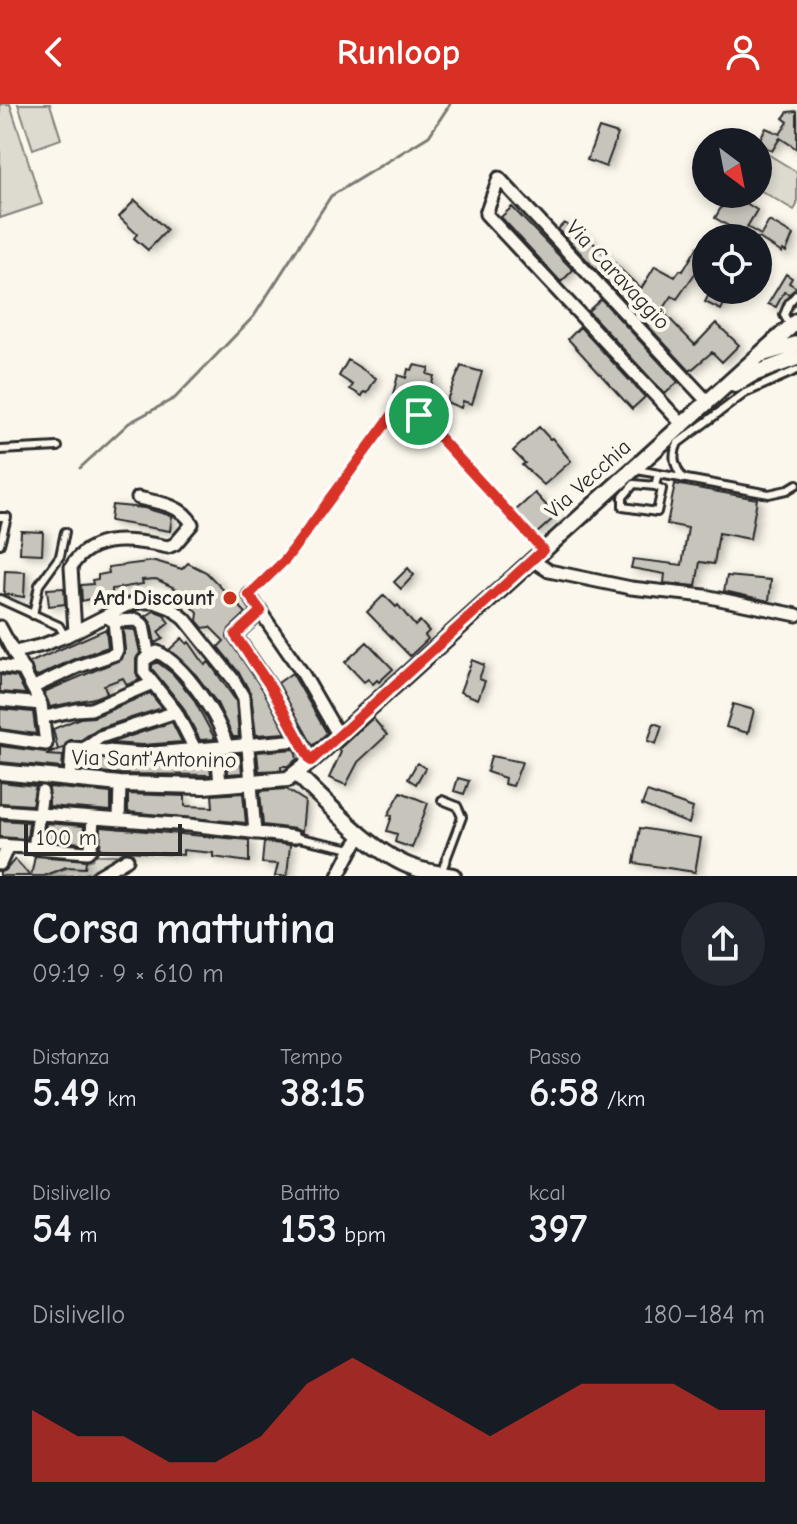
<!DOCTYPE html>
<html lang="it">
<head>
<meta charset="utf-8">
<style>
  :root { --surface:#171b24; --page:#242831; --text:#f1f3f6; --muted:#9ea1a6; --accent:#d93025 }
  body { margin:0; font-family:"Comic Neue",sans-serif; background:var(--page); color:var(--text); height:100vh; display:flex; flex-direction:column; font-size:30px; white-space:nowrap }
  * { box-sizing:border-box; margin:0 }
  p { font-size:26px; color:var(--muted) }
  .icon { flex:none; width:44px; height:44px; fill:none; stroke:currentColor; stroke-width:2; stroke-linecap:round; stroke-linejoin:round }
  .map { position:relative; height:772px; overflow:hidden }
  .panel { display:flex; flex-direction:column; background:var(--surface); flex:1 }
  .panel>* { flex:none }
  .needle { width:52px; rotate:148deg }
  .controls { position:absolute; left:692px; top:24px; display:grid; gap:16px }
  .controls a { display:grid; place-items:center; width:80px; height:80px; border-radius:50%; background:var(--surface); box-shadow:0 4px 12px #0003; font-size:40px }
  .scale { position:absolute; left:24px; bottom:20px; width:158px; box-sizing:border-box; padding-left:8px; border:4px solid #2b2b2b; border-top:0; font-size:22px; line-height:28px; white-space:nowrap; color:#2b2b2b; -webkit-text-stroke:6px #fbf7ec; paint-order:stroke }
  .pin { position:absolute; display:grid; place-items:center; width:68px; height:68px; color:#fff; margin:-34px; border:4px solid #fff; border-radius:50%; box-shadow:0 2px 8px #0007 }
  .round { display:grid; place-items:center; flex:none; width:84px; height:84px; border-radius:42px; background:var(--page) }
  .head { display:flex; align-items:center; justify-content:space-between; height:136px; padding:0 32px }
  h1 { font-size:44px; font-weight:800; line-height:60px }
  .metrics { display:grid; grid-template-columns:repeat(3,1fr); gap:12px; height:136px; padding:8px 32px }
  .metrics div { display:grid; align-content:center }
  .metrics b { font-size:40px; font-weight:800 }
  .metrics small { font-size:22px; font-weight:400 }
  .metrics p { font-size:22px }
  .chart { height:224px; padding:16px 32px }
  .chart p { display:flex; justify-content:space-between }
  .chart svg { width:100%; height:144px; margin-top:8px; fill:var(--accent); opacity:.7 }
  header { display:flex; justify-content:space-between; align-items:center; height:104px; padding:0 32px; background:var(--accent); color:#fff; font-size:36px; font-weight:800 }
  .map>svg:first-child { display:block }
</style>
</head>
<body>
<header><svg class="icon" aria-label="back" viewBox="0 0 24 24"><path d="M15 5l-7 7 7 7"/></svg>Runloop<svg class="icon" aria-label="person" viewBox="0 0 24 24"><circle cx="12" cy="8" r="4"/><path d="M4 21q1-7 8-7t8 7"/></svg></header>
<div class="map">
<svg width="797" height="772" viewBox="0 0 797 772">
  <defs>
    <filter id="shadow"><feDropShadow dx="4.5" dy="2.5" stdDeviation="4" flood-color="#0004"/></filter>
  </defs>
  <rect width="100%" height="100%" fill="#fbf7ec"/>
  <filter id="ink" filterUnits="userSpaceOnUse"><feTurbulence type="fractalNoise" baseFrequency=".0125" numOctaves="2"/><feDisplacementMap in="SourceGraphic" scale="16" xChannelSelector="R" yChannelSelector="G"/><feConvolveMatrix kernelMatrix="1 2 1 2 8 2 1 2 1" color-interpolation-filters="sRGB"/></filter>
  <g filter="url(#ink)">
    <path fill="#dddad0" stroke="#84827e" stroke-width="2" d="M0,0H10L42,100L0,114Z
      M18,0H50L61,35L33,45Z
      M758,44L797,68V101L794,106L758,85Z
      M94,751H116C106,772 68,772 44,772L93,755Z"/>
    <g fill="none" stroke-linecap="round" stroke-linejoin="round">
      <path stroke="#7b7a75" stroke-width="3" d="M80,364L129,319L175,294L254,212L331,92L429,32L450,0"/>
    </g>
    <path fill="#c7c4bc" stroke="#2b2b2b" stroke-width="2" filter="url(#shadow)" d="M797,7V45L780,34L772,47L758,38L766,24L780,30L788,18L783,14L788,8Z
      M599,24L618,30L606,63L587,56Z
      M729,90H740L738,94L757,106L747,123L761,131L769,117L793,131L786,148L783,146L782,149L759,134H749L715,114Z
      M135,96L167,126L148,146L134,134L137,130L119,113Z
      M512,103L573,166L561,178L501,113Z
      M564,119L586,132L641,185L655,162L675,173L680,166L683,167L698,142L706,146V174L696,168L677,195L672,192L662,207L695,241L716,219L739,241L722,258L712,248L690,267L558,125Z
      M786,170L792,174L789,179L797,184L789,190L784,188L776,203L768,200Z
      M709,190L725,198L721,206L705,198Z
      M601,195L678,278L665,290L588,207Z
      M580,223L645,293L632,305L568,235Z
      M348,256L376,274L367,289L364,288L362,292L350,285L353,281L339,272Z
      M414,261L429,264L427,270L434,272L426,302L393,290L398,271L406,274L408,265L412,266Z
      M461,262L482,268L472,300L463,297L461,304L446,298Z
      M539,323L550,335L552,334L571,357L544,381L522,361L525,359L513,347Z
      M675,380L757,395L750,435L719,429L714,460L700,458L696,482L664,479L665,470L631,464L633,455L682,461L688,424L667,420Z
      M535,389L556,412L536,430L515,407Z
      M112,401L144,404L172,412L170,427L110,417Z
      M21,427L43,428L42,450L20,449Z
      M155,457L182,465L188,459L206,468L246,509L229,525L227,533L263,586L286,629L256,631L251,590L240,570L218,543L224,537L210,523L203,524L197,517L198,509L186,496L174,491L179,486L156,475L142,476L143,480L112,485V489L82,497L81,481L93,480L92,476L98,475V471L109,469L108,463Z
      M408,464L414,471L401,485L394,478Z
      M5,467L25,468L24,493L4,490Z
      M727,472L771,476L769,497L724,487Z
      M64,484L65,500L49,502L47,485Z
      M384,491L396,503L398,501L415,522L420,517L429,527L425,531L428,535L410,552L367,508Z
      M154,507L163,510L169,519L158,528L163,535L155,539L151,519L146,512Z
      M106,525L108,543L74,555L36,573L29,559Z
      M123,525L135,526L140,549L136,555V568L139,576L127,581L123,574L104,581L107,589L94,594L50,603L44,588L122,555L125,546Z
      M182,534L187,540L189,538L205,561L209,558L236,597L239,633H233L217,599L196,571L169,546Z
      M367,538L393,565L379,578L377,576L373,580L368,575L364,578L345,558Z
      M472,556L484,561L479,575L485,577L478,595L460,588Z
      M157,558L173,570L193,594L215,635L200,636L183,603L152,565V561Z
      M292,569L327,629L313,642L278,579Z
      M0,571L17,573L26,590L0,588Z
      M150,589L162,604L97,625L81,636H69L63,644L46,651L63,652L62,664L0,658V642L45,648L58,646L53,625L80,614L94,613Z
      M733,600L754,606L748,629L726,623Z
      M0,605L33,608L36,630L0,625Z
      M373,614L387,631L358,658L346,681L329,674L341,648L339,645Z
      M172,618L182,638L142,641L110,639Z
      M654,619L662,622L656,640L648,637Z
      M295,645L297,655L288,662H281V666L259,667L257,648Z
      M240,650L242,669L228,670L226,651Z
      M491,652L522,658L513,682L504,680L505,674L487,668Z
      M80,653L142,658L209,653L211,671L121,670L79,666Z
      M417,659L425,664L416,680L408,675Z
      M458,674L469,677L464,690L454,687Z
      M0,678L36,682L32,701L0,699Z
      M49,683L111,689V707L49,702Z
      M286,685L305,697L302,728L295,725L263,721L260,687Z
      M401,688L428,699L412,744L395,738L397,730L387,727L392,712L388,711Z
      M647,688L693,704L689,720L642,701Z
      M243,689L246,719L128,708V690L185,692V702L213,703L212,691Z
      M0,716L29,718L27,735L0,733Z
      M46,719L84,722L83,739L44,736Z
      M101,723L249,736V758L213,753V749L183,746V751L100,745Z
      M640,724L701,734L695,768L634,759Z
      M264,738L290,741L287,772H275L278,760L262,759Z
      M35,752L86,756L85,764L66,763L44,772H31Z
      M15,755L23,764L30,772H0V768L6,766Z"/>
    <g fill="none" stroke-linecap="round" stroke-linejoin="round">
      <defs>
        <path id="service" d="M790,221L784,211L789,199L797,190
          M0,346L58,343
          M637,366L769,390L787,386L797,380
          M683,375C675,362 671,353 678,339L745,289L797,266
          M655,382L634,380L623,393V403L657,408L662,385L655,382L658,370
          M0,413H7L0,440
          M249,491L286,455L392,311H419L542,446
          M0,495L59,522L65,532
          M33,511L39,481L60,452L65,428
          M294,733L352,745
          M441,769L462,713L457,702L442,696"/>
        <path id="minor" d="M682,320L486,110L499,74L707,297
          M532,456L549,467L631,484L705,492L797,511
          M249,491L303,570L339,632
          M261,507L235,531L270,582L311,657
          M106,513L114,517L137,516L143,521L149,553L144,556V568L176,608L196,647
          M0,523L41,600L46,640L0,633
          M75,528L71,463C92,428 135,436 168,443L175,440L192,420C183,401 156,398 138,394
          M15,548L43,541L66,532L125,502L140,498H155L171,504L185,515L233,575L244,594L255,729
          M149,553L157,548C185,561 220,614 227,643
          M0,562L25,566
          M34,583L77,563L115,550L117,546L114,517
          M0,596L41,600
          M45,613L76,606L91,605L153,579
          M85,644L100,633L176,608
          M217,645L220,681
          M70,675L72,644L142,650L299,636
          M0,707L189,721L294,733
          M119,717L120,680
          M35,737L42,688
          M0,741L87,748L91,745L93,715
          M0,760L8,742
          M98,772L127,755
          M338,772L352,745L362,731"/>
        <path id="tertiary" d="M763,250L797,240
          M735,281L751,271L797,254
          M0,668L120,680L204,682L288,675L311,657L797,217
          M297,670C328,700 374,751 415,764C427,768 440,770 453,772"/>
      </defs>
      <use href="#service" stroke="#2b2b2b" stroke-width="12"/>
      <use href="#minor" stroke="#2b2b2b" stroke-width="17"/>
      <use href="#tertiary" stroke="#2b2b2b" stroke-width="20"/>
      <use href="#service" stroke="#fbf7ec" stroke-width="6"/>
      <use href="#minor" stroke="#fbf7ec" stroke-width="11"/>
      <use href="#tertiary" stroke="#fbf7ec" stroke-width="14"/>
    </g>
  </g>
  <g fill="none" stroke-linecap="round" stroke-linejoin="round" filter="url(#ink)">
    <defs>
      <path id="route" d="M392,311H419L543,446L311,657L270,582L235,531L261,507L249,491L286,455Z"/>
    </defs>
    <use href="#route" stroke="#fff" stroke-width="16"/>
    <use href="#route" stroke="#d93025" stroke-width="10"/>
  </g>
  <circle fill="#c8321e" stroke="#fbf7ec" stroke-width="3" cx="230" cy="494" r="8"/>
  <g text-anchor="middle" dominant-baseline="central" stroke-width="8" stroke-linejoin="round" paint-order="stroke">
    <g font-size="22" fill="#2b2b2b" stroke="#fbf7ec">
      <text transform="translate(618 171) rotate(47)">Via Caravaggio</text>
      <text transform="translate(588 375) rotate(-42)">Via Vecchia</text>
      <text transform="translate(154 655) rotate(1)">Via Sant'Antonino</text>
    </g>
    <g font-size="22" font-weight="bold" fill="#2b2b2b" stroke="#fbf7ec" text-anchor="end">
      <text x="214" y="494">Ard Discount</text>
    </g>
  </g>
</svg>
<div class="controls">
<a><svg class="needle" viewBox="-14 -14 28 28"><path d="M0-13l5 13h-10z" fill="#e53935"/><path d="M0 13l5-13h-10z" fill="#9ea1a6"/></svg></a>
<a><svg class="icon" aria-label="locate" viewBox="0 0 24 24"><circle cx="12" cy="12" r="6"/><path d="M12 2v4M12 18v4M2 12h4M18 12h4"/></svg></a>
</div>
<div class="scale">100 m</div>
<div class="pin" style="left:419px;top:311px;background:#1e9e55"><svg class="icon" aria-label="arrive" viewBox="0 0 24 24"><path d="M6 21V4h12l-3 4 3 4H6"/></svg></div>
</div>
<section class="panel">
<div class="head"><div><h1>Corsa mattutina</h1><p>09:19 · 9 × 610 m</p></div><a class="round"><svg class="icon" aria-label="share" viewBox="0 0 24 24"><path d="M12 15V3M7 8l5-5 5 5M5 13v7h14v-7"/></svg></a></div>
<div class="metrics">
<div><p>Distanza</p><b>5.49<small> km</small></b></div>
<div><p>Tempo</p><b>38:15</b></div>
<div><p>Passo</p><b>6:58<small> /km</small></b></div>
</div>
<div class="metrics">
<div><p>Dislivello</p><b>54<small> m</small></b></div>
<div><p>Battito</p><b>153<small> bpm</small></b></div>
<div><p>kcal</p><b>397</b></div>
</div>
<div class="chart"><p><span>Dislivello</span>180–184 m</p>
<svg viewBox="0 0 160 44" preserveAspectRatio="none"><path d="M0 44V22L10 30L20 30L30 38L40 38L50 30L60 14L70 6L80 14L90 22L100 30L110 22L120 14L130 14L140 14L150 22L160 22V44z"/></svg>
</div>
</section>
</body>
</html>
